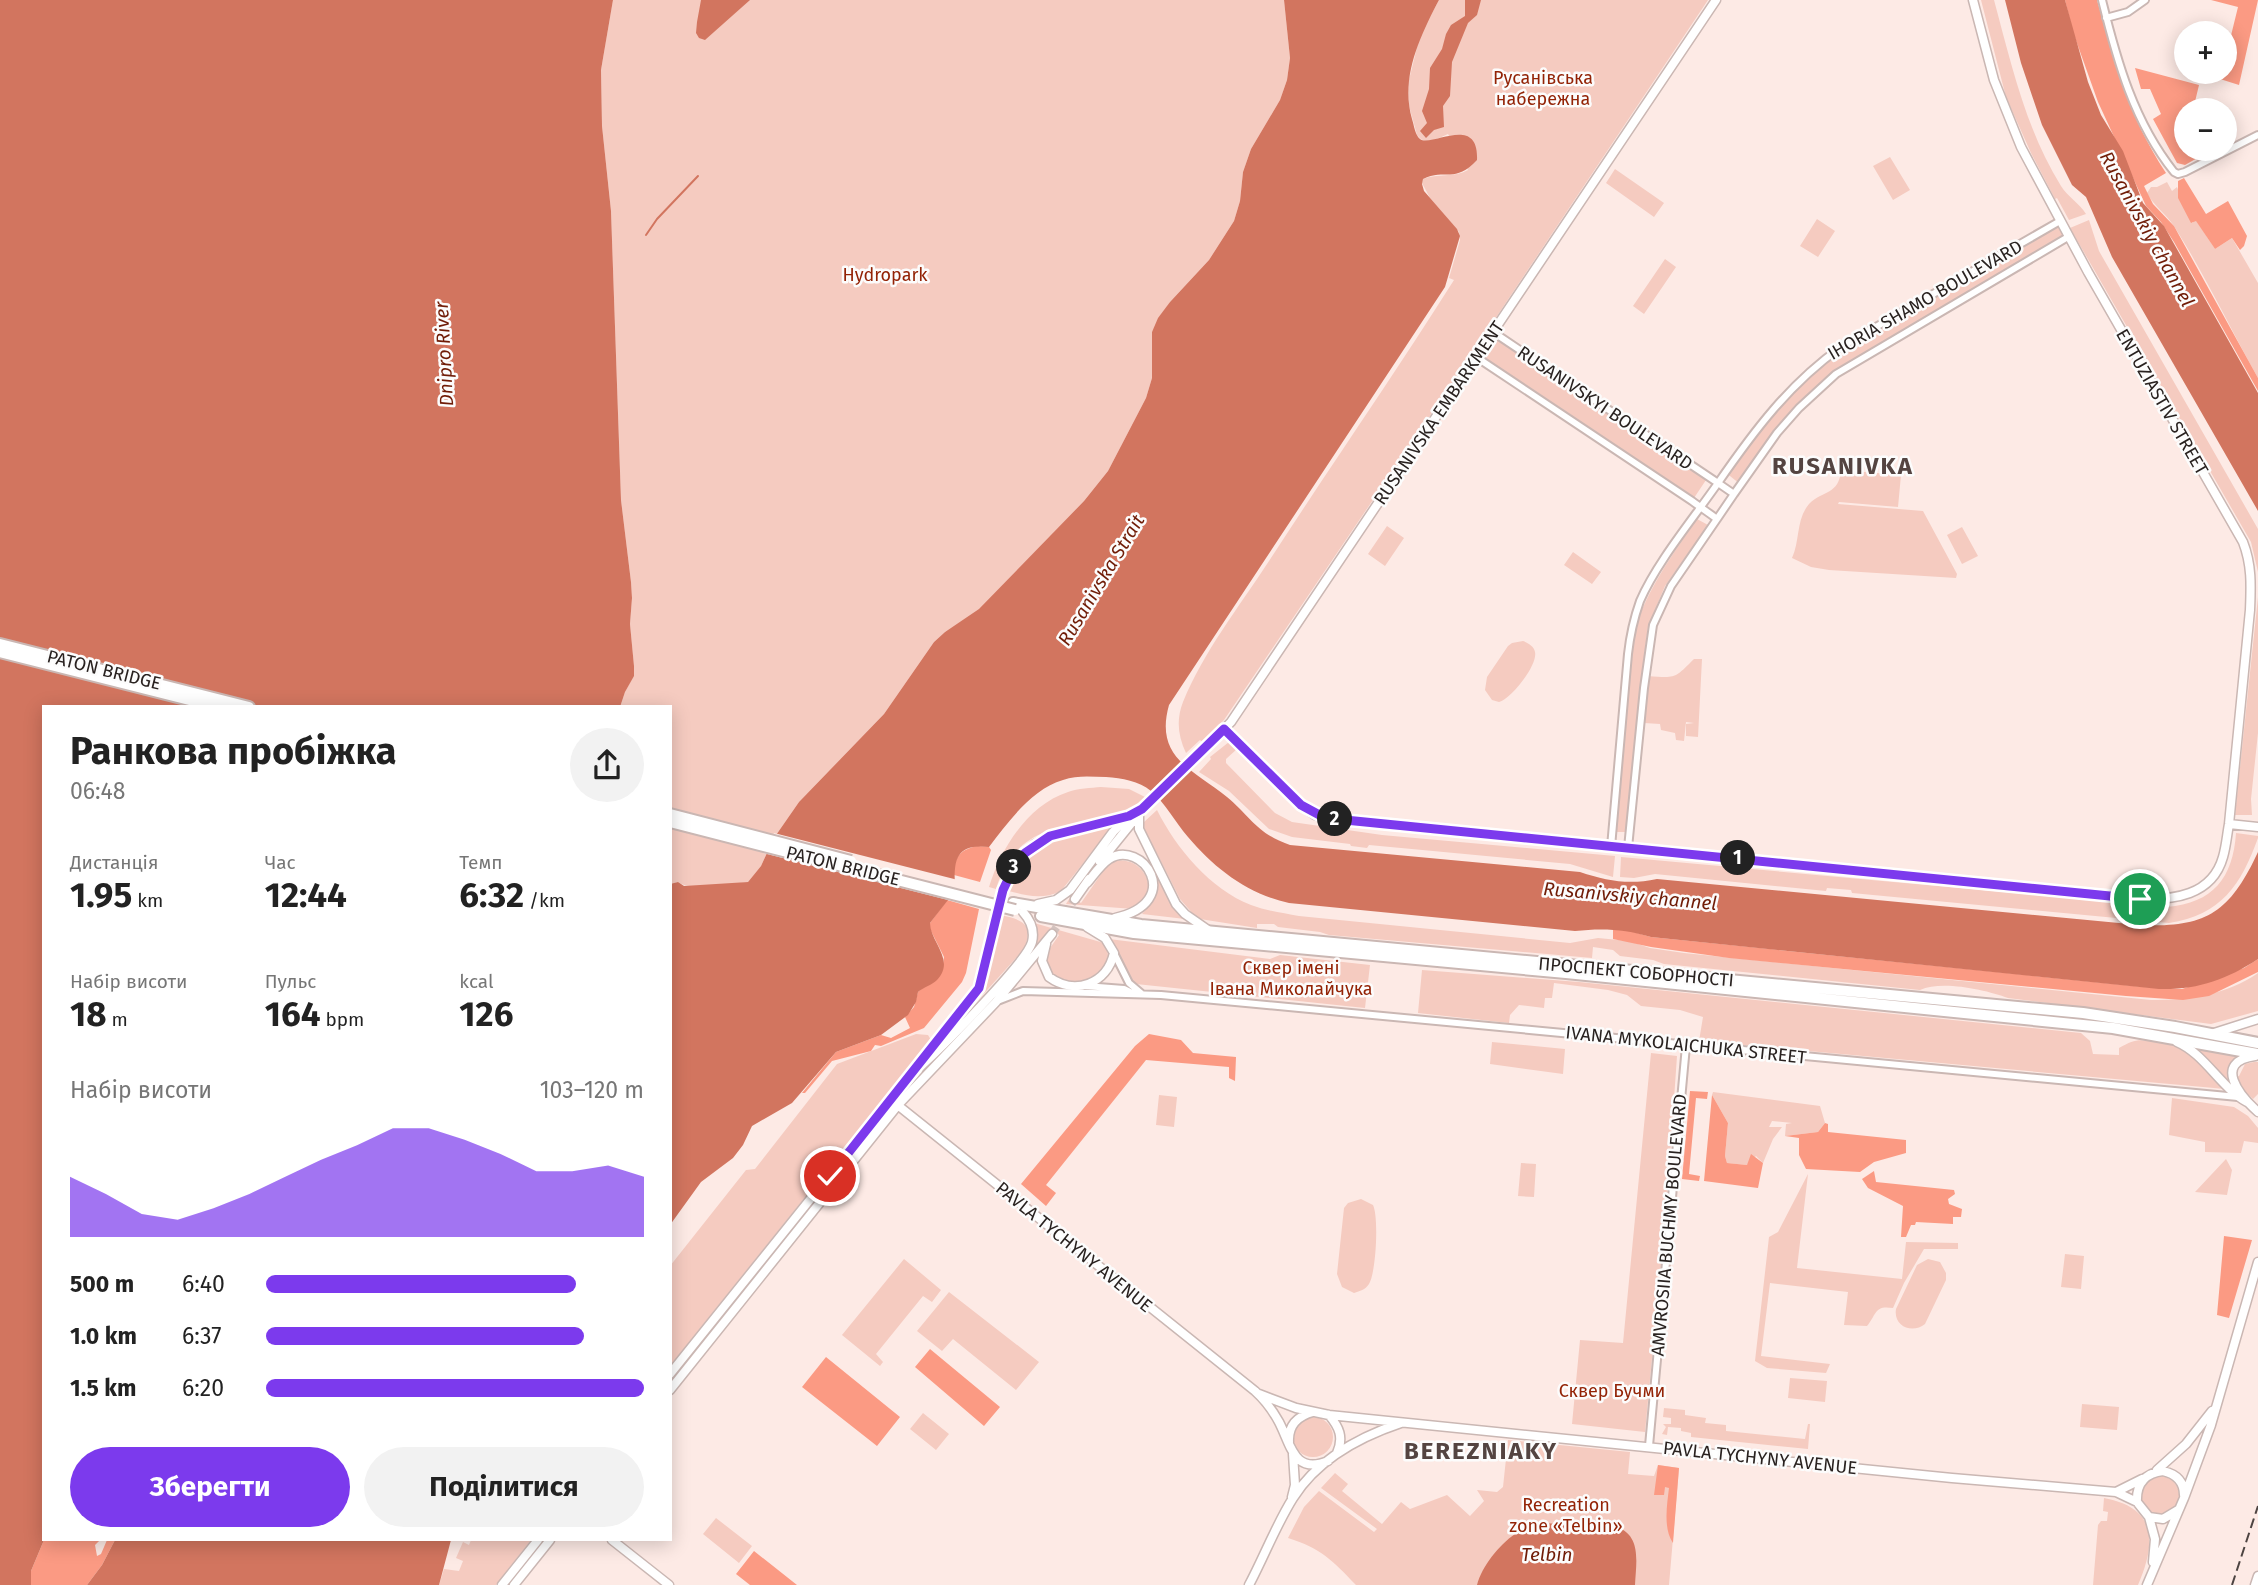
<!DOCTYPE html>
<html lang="uk">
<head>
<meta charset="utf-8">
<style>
  :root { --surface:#fff; --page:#f2f2f2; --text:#222; --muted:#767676; --accent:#7c3aed }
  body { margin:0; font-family:"Fira Sans",sans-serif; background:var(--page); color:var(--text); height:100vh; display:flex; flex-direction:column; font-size:26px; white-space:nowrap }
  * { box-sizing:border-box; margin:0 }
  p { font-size:23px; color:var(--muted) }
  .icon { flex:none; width:38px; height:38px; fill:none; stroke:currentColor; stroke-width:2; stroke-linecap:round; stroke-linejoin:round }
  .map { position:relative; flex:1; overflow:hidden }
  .panel { position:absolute; left:42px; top:705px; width:630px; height:836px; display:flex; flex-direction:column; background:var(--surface); border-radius:0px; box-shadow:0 4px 18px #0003 }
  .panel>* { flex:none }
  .buttons { position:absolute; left:2174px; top:21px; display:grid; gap:14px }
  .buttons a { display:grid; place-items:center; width:63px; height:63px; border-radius:50%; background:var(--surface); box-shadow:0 4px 18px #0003; font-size:35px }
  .pin { position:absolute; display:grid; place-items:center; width:60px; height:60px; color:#fff; margin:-30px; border:4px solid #fff; border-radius:50%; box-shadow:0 2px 7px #0007 }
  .km { position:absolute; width:35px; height:35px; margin:-18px; border-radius:50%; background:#222; color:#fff; font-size:19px; line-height:35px; text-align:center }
  .round { display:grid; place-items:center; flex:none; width:74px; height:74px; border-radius:37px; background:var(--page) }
  .summary { display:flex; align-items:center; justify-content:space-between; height:119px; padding:0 28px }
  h1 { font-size:38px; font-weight:700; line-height:52px }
  .stats { display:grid; grid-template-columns:repeat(3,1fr); gap:10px; height:119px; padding:7px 28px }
  .stats div { display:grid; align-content:center }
  .stats b { font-size:35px; font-weight:700 }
  .stats small { font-size:19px; font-weight:400 }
  .stats p { font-size:19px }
  .chart { height:196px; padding:14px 28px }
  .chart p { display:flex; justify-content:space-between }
  .chart svg { width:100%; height:126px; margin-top:7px; fill:var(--accent); opacity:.7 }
  .cta { display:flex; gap:14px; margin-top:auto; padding:14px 28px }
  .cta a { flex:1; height:80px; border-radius:42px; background:var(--accent); color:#fff; font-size:28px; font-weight:700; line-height:80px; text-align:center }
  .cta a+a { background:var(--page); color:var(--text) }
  ul { padding:0 28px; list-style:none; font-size:23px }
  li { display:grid; grid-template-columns:112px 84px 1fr; align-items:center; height:52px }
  li i { height:18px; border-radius:9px; background:var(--accent) }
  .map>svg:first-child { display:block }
</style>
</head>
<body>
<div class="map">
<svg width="2258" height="1585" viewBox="0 0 2258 1585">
  <rect width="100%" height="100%" fill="#fdeae5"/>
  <path fill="#f5cbc0" d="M613,0H1284L1290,58L1287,80L1280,100L1251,149L1243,172L1240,201L1234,221L1209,260L1170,302L1152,332V378L1146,398L1108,471L1084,501L979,610L945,632L934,642L884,714L799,802L774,838L761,866L748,882C731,884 691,892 678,882L670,884V707H620L625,692L634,675V666L630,624L632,598L631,582L621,500L611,211L602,126L601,70Z
    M1439,0H1708L1471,355L1224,720L1202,742L1200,740L1186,753C1178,736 1176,720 1183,702C1204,651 1239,607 1269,561C1330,467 1394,375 1454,280L1449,278L1460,240L1459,232L1430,198L1422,183L1423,179C1437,173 1454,178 1468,170L1448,134C1436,139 1426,147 1417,135L1409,106L1408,84L1420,35Z
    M1981,0H1994C2011,63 2026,130 2061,186C2068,197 2079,203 2086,214L2069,220L2057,198L2055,199L2031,153L2006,97Z
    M1890,157L1910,190L1893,200L1873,166Z
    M1615,169L1664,203L1654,217L1606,183Z
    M2167,182L2172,191L2177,187L2192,223L2196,220L2215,249L2232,238L2258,283V378C2230,328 2205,275 2174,226C2166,214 2154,206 2147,193L2151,187H2157Z
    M1817,219L1835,231L1818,257L1800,246Z
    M2089,220L2099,251L2258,529V572L2251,542L2070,228Z
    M2060,221L2068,237L1854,362L1799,408L1740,484L1725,472L1745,445L1823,360Z
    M1665,259L1676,267L1644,314L1633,306Z
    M1493,332L1708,477L1692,501L1476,357Z
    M1841,470L1901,475L1898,507L1839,502L1838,504L1923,511L1957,574L1956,578L1829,570L1811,567L1792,558C1800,541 1796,519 1809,504C1823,490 1839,495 1841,470Z
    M1697,519L1708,525L1665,586L1648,627L1641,679L1626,832H1615L1634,631C1648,588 1672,555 1697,519Z
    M1387,526L1404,538L1385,566L1368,554Z
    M1962,527L1978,556L1962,564L1947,535Z
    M1573,552L1601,572L1592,584L1564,565Z
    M2258,597V733L2251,799L2252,815H2235Z
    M1523,641C1528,643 1534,646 1535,652C1538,665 1511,699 1499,702L1492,700L1485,690L1487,677L1508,646L1512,643Z
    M1694,659H1702L1698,737L1686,736V724L1694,723L1686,722L1684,741L1676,740L1675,733L1661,730L1660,724L1644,723L1648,676C1676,678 1674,679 1694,659Z
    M1229,742L1237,749L1226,759V763L1275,813L1292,822L1382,835L1615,856L1613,877L1570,864L1369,845L1367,848L1351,846L1350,844L1292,837L1269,829L1229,791L1199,772L1211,759L1210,757Z
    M1101,787L1129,789L1145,797C1101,842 1024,800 996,889L989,887C1001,848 1028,805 1068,792C1078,788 1091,788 1101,787Z
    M1157,810C1176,848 1210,889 1251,905C1267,911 1283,913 1299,916L1570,943L1598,938L1629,941L1650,948L1684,953L2151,1000C2189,1000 2226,995 2258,973V1011L2211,1024L2008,998C1986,990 1942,980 1920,990L1664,964L1653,960L1620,956L1613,950L1593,947L1592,958L1329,935L1320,932L1278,927L1274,924H1257V928L1200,919L1193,914L1180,899L1144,828V822Z
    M1113,826L1061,891C1042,900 1028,896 1009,891C1027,838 1064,835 1113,826Z
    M2236,833L2258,836V838C2241,885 2221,915 2169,923L1852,893L1851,890L1827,888L1826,891L1655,874L1634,878L1620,877L1621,857L2167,907C2213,903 2233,878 2236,833Z
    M1115,861C1119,861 1122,860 1126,861C1141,863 1154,882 1146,896C1144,901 1138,905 1134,909L1066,904L1071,896L1081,903L1106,867Z
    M1157,874L1180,914L1185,919L1142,914L1155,899Z
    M1001,915C1023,920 1034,924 1024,949L943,1039L984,985Z
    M1034,923L1104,943C1122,975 1077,990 1056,978C1051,975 1048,970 1045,965L1046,954L1059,935L1052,929L1049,930L1033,952L1037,935Z
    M1109,939L1270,959L1280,955L1370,965L1365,1008L1136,984L1130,980Z
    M1422,970L1579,982L2081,1033L2090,1041L2093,1054L2119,1055V1048C2135,1039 2138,1039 2157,1042C2192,1047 2201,1064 2225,1089L1699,1041L1703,1017L1680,1010L1641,1006L1627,995L1608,990L1554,983L1552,998H1545L1544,1008L1519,1005L1510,1015L1509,1023L1418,1013Z
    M916,1034L928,1035L931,1040L670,1366V1266L746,1170L755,1169L837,1064Z
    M1492,1042L1565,1049L1563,1074L1490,1064Z
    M2195,1049L2240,1055C2229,1065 2227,1074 2231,1088Z
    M1651,1053L1677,1056L1667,1200L1645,1432L1572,1424L1580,1340L1623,1343Z
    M2254,1062H2258V1094L2253,1099L2242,1089L2235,1077L2239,1076L2245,1064Z
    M1713,1092L1820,1106L1825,1123L1818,1132L1785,1136L1786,1124L1792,1123L1772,1121L1769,1127H1782L1773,1139L1763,1163L1756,1156L1747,1165L1727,1163L1725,1156L1728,1123L1712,1095Z
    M1159,1095L1177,1097L1174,1127L1156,1125Z
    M2172,1098L2234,1107L2248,1116L2258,1128V1143L2244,1141L2241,1153L2205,1152V1142L2169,1135Z
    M2226,1159L2232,1170L2227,1195L2195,1192Z
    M1521,1163L1536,1164L1534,1197L1518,1196Z
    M1808,1174L1797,1268L1902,1279L1906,1242L1958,1243V1249H1924L1904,1283L1893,1308C1874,1305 1877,1314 1867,1326L1844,1325L1848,1292L1770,1283L1761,1356L1830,1364L1826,1373L1767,1368L1755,1361L1769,1237L1778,1232Z
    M1361,1199L1373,1205C1379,1217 1376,1273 1369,1284C1365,1290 1360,1291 1354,1293L1342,1287L1337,1274L1344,1208L1348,1203Z
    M2065,1254L2084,1256L2081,1289L2061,1287Z
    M904,1259L941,1290L932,1302L923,1296L876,1354L883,1362L880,1366L842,1335Z
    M1928,1259L1940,1262L1946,1273V1280L1925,1324C1913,1334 1893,1327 1896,1309L1917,1265Z
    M949,1292L1039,1362L1016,1390L953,1339L942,1351L917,1331Z
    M1790,1378L1827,1381L1825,1402L1788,1398Z
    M2082,1404L2119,1407L2117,1430L2080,1427Z
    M1664,1408L1685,1410V1415L1706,1418L1705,1423L1726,1425V1431L1805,1439L1808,1424H1810L1808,1449L1691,1437V1433L1681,1431V1428L1668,1427L1667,1435L1662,1434L1666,1427L1663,1424H1671V1418L1663,1417Z
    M923,1413L949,1434L936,1450L910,1429Z
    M1293 1437a20 20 0 1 1 40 0a20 20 0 1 1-40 0Z
    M1508,1440L1630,1452L1628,1474L1654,1476L1658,1465L1679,1468L1669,1585H1356C1333,1561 1321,1548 1288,1538L1304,1507L1319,1491L1374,1532L1377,1529L1321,1488L1335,1473L1348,1484L1342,1491L1382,1524L1401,1502L1410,1509L1447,1495L1470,1516L1484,1501L1477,1490L1497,1492L1503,1487Z
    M2141 1495a19 19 0 1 1 38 0a19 19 0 1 1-38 0Z
    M2104,1498C2158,1508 2156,1543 2138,1585H2093L2098,1525L2101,1521H2107L2108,1512L2103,1511Z
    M716,1518L752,1546L739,1563L703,1534Z
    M471,1540H531L496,1585H439L444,1569L459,1571L463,1561L456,1558L463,1542L469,1545Z"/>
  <path fill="#fb9a83" d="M2065,0H2097C2116,65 2128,115 2166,173L2144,186L2153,204L2174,226L2258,378V391L2174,242L2161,222L2146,206L2098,102L2073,32Z
    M2211,0H2258L2239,85L2220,79L2222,72H2224V64L2238,7Z
    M2135,68L2199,85L2193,110H2186V149H2213L2185,165L2177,163L2153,119L2161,114L2150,89H2141Z
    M2184,178L2206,214L2228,201L2247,236L2244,246L2240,250L2232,238L2215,249L2196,221L2191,223L2178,198V181Z
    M978,846L989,847L991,850L980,882L954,875C954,856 961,849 978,846Z
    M947,900L979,909L966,973L962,982L924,1028L881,1046L875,1045L871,1051L832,1061L805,1093H802L836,1052L881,1035L891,1038L910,1028L905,1017L914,1007L918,992L942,971L944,957L930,929V923Z
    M1613,929L1630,931L1651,937L2144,987L2182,989L2244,968L2258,959V972L2209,996L2183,1000L2126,996L1729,958L1651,947L1613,939Z
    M1149,1034L1181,1040L1193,1053L1236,1057L1235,1081L1229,1078V1067L1146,1060L1046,1185L1056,1193L1046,1206L1021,1184L1135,1046Z
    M1690,1091L1708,1092L1707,1099L1696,1098L1689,1174L1700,1176L1699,1181L1682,1179Z
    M1712,1095L1728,1123L1725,1156L1727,1163L1747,1165L1751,1154L1763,1163L1758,1188L1704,1181Z
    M1825,1123L1828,1124V1132L1906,1140V1153L1874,1162L1860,1172L1806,1169L1799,1155V1138L1785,1136L1818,1132Z
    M1874,1171L1876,1182L1954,1190L1955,1194L1948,1199L1949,1204L1962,1209L1961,1217H1953V1224L1916,1222L1915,1225H1911L1906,1237H1901L1903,1206L1868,1188L1862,1179Z
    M2224,1236L2252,1240L2229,1318L2217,1315Z
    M930,1349L1000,1407L984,1426L915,1367Z
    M826,1357L900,1417L877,1446L802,1387Z
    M1658,1465L1679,1468L1673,1543C1663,1529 1667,1504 1669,1488L1665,1487L1664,1495H1654Z
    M44,1540H100L95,1545L97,1556L101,1554L107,1540H115L102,1565L87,1585H31V1571Z
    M754,1551L797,1585H750L736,1574Z"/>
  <path fill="#d2755f" d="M0,0H613L601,70L602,126L611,211L621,500L631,582L632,598L630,624L634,666V676L625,692L620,707H44V1540L31,1571V1585H0Z
    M701,0H750L705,40L699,38L696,33L697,22Z
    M1284,0H1439C1420,36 1400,78 1412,119C1414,125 1415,135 1420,139C1431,148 1479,113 1477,160C1455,184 1445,168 1423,179L1422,184L1424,191L1457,229L1460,236L1445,287L1169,705C1154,758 1194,770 1227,797C1252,818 1256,833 1290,845L1580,872C1607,881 1629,885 1657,879L2140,925C2207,928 2230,912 2258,852V959C2226,980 2197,990 2159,989L1651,937C1625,929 1602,928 1575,931L1289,903C1248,894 1215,869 1188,837C1175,822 1166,804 1151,791C1139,781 1122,778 1106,777C1092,777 1077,775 1063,780C1032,789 1008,822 989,847C953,843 954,863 955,891L930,923C930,942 956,960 937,980C932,985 924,987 918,992L916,1002L908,1015L881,1035L836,1052L792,1103L752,1126L743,1145L733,1158L701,1182L670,1225V884L678,882L684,886L748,882L761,866L774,838L799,802L884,714L934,642L945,632L979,609L1084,501L1108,471L1146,398L1152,378V332L1158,318L1170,302L1209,260L1234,221L1240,201L1243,172L1251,149L1280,100L1287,80L1290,58Z
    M1465,0H1481L1477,15L1468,23L1452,62L1450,96L1443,106L1444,127L1434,130L1426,138L1420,131L1427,123L1422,111L1429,89L1430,68L1442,49L1446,34L1451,25L1465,16Z
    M2005,0H2065L2088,82L2101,115L2123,151L2143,203L2164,226L2258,393V511L2112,257L2086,197L2072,185L2042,125L2021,63Z
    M1542,1523L1617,1527C1642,1536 1636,1563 1635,1585H1477C1482,1566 1499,1545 1515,1534C1523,1529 1533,1526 1542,1523Z
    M115,1540H451L439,1585H87L102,1565Z"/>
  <path fill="#fdeae5" d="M774,833L958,880L959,892L952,901L763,853Z"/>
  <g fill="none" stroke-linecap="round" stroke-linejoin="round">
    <path stroke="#d2755f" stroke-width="2" d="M646,235L657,219L698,176"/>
    <path stroke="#d3c2be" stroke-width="8" stroke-dasharray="8 4" stroke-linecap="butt" d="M1052,934L1075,899"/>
    <defs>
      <path id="street" d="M2102,0C2117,61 2134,122 2174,172L2178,174L2185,172L2258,135
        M2106,18L2128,12L2145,0
        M1493,332L1718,483C1754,431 1789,384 1841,347L2060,221
        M1476,357L1692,501C1700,507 1709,513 1717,519L1734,494L1718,483C1693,519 1657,562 1640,601C1634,618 1630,636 1628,654L1611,847
        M1734,494L1777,433L1799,408L1836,374L2068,237
        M1628,848L1644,688L1653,625L1671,586L1717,519
        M1114,953L1129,983L1142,994
        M1085,986L1124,989L1132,993
        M1000,1000L1023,991L1161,995L2238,1097
        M1649,1446L1686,1046"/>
      <path id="secondary" d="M1225,729L1301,805L1315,815L1325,818L2140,899C2173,900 2212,896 2223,857C2226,847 2227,835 2229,824L2250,610C2251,586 2252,565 2243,542L2088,272L2021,147L1994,80L1973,0
        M1139,814V829L1176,904L1185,914L1208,930
        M2229,824L2258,827
        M1100,862L1138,815
        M1087,883C1093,876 1101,864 1109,859C1142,838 1186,902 1115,918
        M1075,899L1089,879
        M1038,904L1056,900L1070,890L1113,832L1129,816
        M1046,944L1042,961L1049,977C1075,996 1107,984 1114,953L1105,938L1087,927
        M2214,1033L2258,1019
        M2177,1042C2205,1054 2220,1087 2247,1102
        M2255,1056C2212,1062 2240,1096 2258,1112
        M921,1066C941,1048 1027,962 1032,942C1035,930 1031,921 1023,912
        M895,1103L1255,1391C1265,1400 1273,1411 1279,1422C1291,1445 1294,1475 1328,1461
        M670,1374L974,995L982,979L1003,890L1015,865L1035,844L1062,832L1129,816L1142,809L1186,768L1231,722L1716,0
        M670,1390L898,1105L996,1002L1052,934
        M1259,1394L1296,1408L1329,1415L1952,1478L2116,1492L2137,1502
        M1329,1415C1339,1427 1344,1437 1337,1453
        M1289,1442C1288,1425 1298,1416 1313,1412
        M2157,1470L2186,1444L2212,1411
        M2116,1492L2142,1479
        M1292,1497L1295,1485L1293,1454
        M2178,1510L2163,1519L2149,1517L2137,1502C2136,1484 2145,1473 2163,1471C2176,1474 2184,1481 2184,1495
        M2149,1517L2155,1539L2153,1562
        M612,1540L669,1585
        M502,1585L538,1540
        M514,1585L550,1540
        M1249,1585C1264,1557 1276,1525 1293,1498C1317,1460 1359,1437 1401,1423
        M2147,1585L2184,1498L2211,1425L2258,1262
        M2255,1585L2258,1576"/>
      <path id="highway" d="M0,644L249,707
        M0,652L217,707
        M1013,903L1141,925L2083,1013L2175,1027L2258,1043
        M1041,916L1134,933L1566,973L2113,1028L2258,1054"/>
    </defs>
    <use href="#street" stroke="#cab7b3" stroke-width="10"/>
    <use href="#secondary" stroke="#cab7b3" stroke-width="11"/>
    <use href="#highway" stroke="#cab7b3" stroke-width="14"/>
    <use href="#street" stroke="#fff" stroke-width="6"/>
    <use href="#secondary" stroke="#fff" stroke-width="8"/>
    <use href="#highway" stroke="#fff" stroke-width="10"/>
    <path stroke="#4d4442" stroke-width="2" stroke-dasharray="10 5" stroke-linecap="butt" d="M2232,1585L2258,1506"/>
    <defs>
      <path id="highway-bridge" d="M670,814L851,861
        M670,822L1015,910"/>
    </defs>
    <use href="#highway-bridge" stroke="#cab7b3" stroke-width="14" stroke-linecap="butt"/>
    <use href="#highway-bridge" stroke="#fff" stroke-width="10"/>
  </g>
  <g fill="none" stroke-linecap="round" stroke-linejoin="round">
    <defs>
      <path id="route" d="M830,1176L979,988L1003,890L1015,865L1025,853L1050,836L1129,816L1142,809L1224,729L1301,805L1325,818L2140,899"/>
    </defs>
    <use href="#route" stroke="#fff" stroke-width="14"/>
    <use href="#route" stroke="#7c3aed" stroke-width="9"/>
  </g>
  <g text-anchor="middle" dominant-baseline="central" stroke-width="5" stroke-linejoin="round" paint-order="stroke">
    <g font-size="18" fill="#932306" stroke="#fcfcfc">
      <text x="1543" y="78">Русанівська<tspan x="1543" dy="21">набережна</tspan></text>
      <text x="885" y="275">Hydropark</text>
      <text x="1291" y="968">Сквер імені<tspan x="1291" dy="21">Івана Миколайчука</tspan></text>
      <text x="1612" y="1391">Сквер Бучми</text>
      <text x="1566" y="1505">Recreation<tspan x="1566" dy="21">zone «Telbin»</tspan></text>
    </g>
    <g font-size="18" fill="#292220" stroke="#fcfcfc">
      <text transform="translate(1925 300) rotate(-30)">IHORIA SHAMO BOULEVARD</text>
      <text transform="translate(2162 402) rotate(60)">ENTUZIASTIV STREET</text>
      <text transform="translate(1605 408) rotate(34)">RUSANIVSKYI BOULEVARD</text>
      <text transform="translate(1439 413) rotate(-56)">RUSANIVSKA EMBARKMENT</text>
      <text transform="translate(104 670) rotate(14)">PATON BRIDGE</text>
      <text transform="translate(843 866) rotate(14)">PATON BRIDGE</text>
      <text transform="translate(1636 972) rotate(5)">ПРОСПЕКТ СОБОРНОСТІ</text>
      <text transform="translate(1686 1045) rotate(6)">IVANA MYKOLAICHUKA STREET</text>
      <text transform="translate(1669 1225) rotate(-85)">AMVROSIIA BUCHMY BOULEVARD</text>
      <text transform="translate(1074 1247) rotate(39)">PAVLA TYCHYNY AVENUE</text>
      <text transform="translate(1760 1458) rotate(6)">PAVLA TYCHYNY AVENUE</text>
    </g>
    <g font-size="19" font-style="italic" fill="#701c07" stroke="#fcfcfc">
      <text transform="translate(2147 229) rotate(61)">Rusanivskiy channel</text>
      <text transform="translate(444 354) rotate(-93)">Dnipro River</text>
      <text transform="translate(1101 580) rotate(-59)">Rusanivska Strait</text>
      <text transform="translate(1630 896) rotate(5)">Rusanivskiy channel</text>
      <text x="1547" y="1554">Telbin</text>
    </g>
    <g font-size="24" font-weight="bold" letter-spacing="2" fill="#544441" stroke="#fcfcfc">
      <text x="1843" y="466">RUSANIVKA</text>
      <text x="1481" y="1451">BEREZNIAKY</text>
    </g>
  </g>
</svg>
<div class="buttons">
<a>+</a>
<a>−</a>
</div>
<div class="pin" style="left:2140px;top:899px;background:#1e9e55"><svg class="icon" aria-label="arrive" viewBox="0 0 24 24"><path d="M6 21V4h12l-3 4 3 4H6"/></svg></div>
<div class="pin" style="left:830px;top:1176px;background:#d93025"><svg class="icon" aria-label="check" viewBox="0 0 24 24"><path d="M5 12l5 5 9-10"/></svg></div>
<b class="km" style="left:1738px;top:858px">1</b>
<b class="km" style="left:1335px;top:819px">2</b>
<b class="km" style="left:1014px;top:867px">3</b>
<section class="panel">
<div class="summary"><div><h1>Ранкова пробіжка</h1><p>06:48</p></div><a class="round"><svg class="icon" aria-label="share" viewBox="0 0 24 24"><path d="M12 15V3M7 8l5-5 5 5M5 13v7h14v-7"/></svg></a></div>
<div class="stats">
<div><p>Дистанція</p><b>1.95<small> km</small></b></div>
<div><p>Час</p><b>12:44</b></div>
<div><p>Темп</p><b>6:32<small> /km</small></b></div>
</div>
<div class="stats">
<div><p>Набір висоти</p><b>18<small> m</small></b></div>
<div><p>Пульс</p><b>164<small> bpm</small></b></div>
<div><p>kcal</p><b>126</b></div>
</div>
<div class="chart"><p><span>Набір висоти</span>103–120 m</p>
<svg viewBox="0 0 160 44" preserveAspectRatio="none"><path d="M0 44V23L10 29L20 36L30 38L40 34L50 29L60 23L70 17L80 12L90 6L100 6L110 10L120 15L130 21L140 21L150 19L160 23V44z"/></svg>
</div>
<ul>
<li><b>500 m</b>6:40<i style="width:82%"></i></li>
<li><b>1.0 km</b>6:37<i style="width:84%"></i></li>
<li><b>1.5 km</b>6:20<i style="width:100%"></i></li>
</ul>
<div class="cta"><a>Зберегти</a><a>Поділитися</a></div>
</section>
</div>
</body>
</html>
